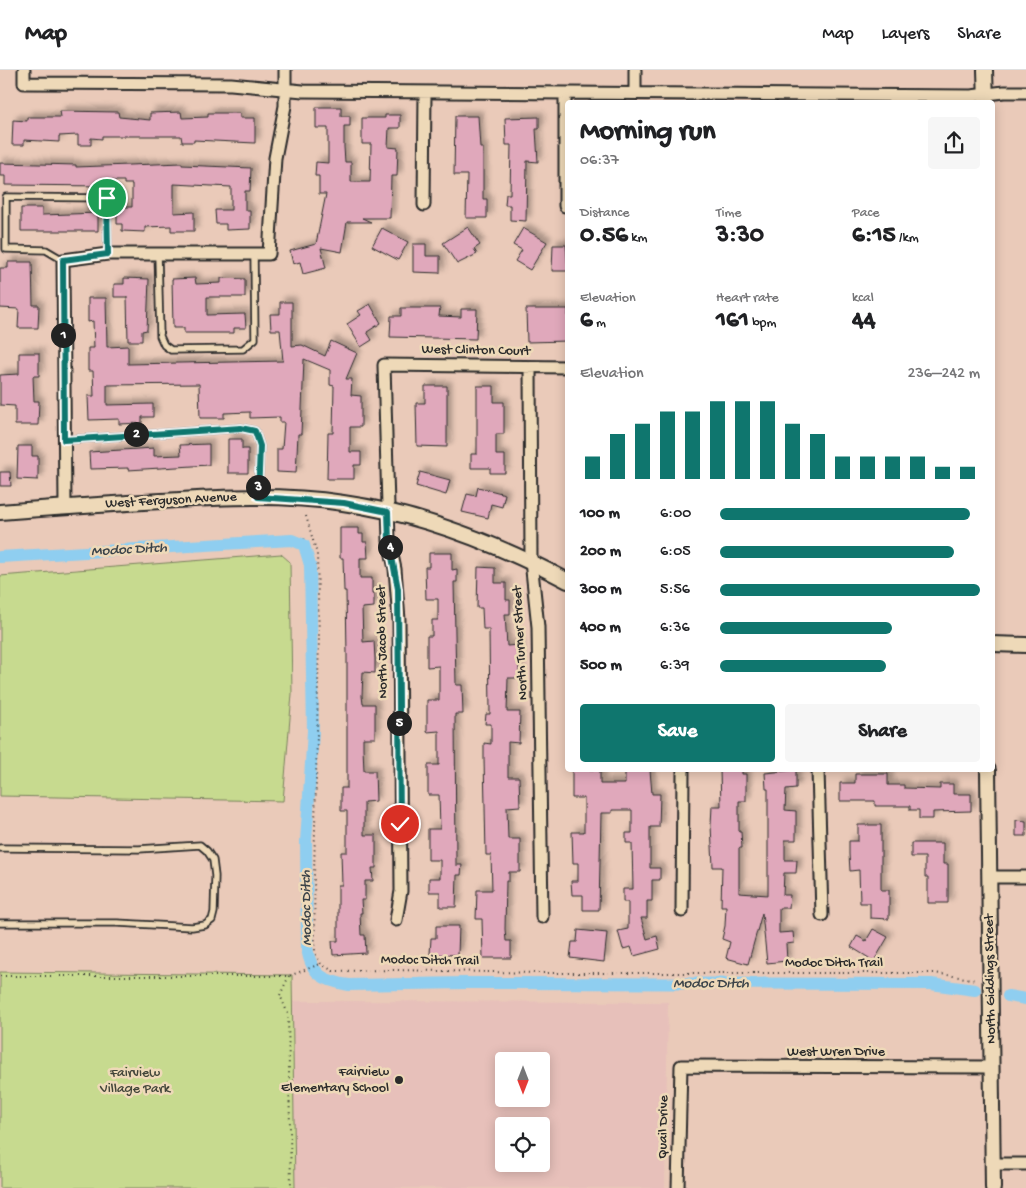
<!DOCTYPE html>
<html lang="en">
<head>
<meta charset="utf-8">
<style>
  :root { --surface:#fff; --page:#f6f6f6; --text:#202124; --muted:#757577; --line:#e0e0e0; --accent:#0f766e }
  body { margin:0; font-family:"Gochi Hand",sans-serif; background:var(--page); color:var(--text); height:100vh; display:flex; flex-direction:column; font-size:19px; white-space:nowrap }
  * { box-sizing:border-box; margin:0 }
  p { font-size:16px; color:var(--muted) }
  .icon { flex:none; width:28px; height:28px; fill:none; stroke:currentColor; stroke-width:2; stroke-linecap:round; stroke-linejoin:round }
  .map { position:relative; flex:1; overflow:hidden }
  .sheet { position:absolute; left:565px; top:30px; width:430px; height:672px; display:flex; flex-direction:column; background:var(--surface); border-radius:5px; box-shadow:0 2px 12px #0003 }
  .sheet>* { flex:none }
  .needle { width:32px; rotate:180deg }
  .fabs { position:absolute; left:495px; top:982px; display:grid; gap:10px }
  .fabs a { display:grid; place-items:center; width:55px; height:55px; border-radius:5px; background:var(--surface); box-shadow:0 2px 12px #0003; font-size:25px }
  .pin { position:absolute; display:grid; place-items:center; width:42px; height:42px; color:#fff; margin:-21px; border:2px solid #fff; border-radius:50%; box-shadow:0 1px 5px #0007 }
  .km { position:absolute; width:25px; height:25px; margin:-12px; border-radius:50%; background:#222; color:#fff; font-size:14px; line-height:25px; text-align:center }
  .round { display:grid; place-items:center; flex:none; width:52px; height:52px; border-radius:5px; background:var(--page) }
  .summary { display:flex; align-items:center; justify-content:space-between; height:85px; padding:0 15px }
  h1 { font-size:28px; font-weight:800; line-height:38px }
  .metrics { display:grid; grid-template-columns:repeat(3,1fr); gap:8px; height:85px; padding:5px 15px }
  .metrics div { display:grid; align-content:center }
  .metrics b { font-size:25px; font-weight:800 }
  .metrics small { font-size:14px; font-weight:400 }
  .metrics p { font-size:14px }
  .chart { height:140px; padding:10px 15px }
  .chart p { display:flex; justify-content:space-between }
  .chart svg { width:100%; height:90px; margin-top:5px; stroke:var(--accent); stroke-width:6 }
  .action { display:flex; gap:10px; margin-top:auto; padding:10px 15px }
  .action a { flex:1; height:58px; border-radius:5px; background:var(--accent); color:#fff; font-size:20px; font-weight:800; line-height:58px; text-align:center }
  .action a+a { background:var(--page); color:var(--text) }
  ul { padding:0 15px; list-style:none; font-size:16px }
  li { display:grid; grid-template-columns:80px 60px 1fr; align-items:center; height:38px }
  li i { height:12px; border-radius:6px; background:var(--accent) }
  header { display:flex; align-items:center; gap:30px; box-sizing:border-box; height:70px; padding:0 25px; background:var(--surface); border-bottom:1px solid var(--line) }
  header strong { font-size:24px }
  nav { display:flex; gap:28px; margin-inline-start:auto; font-size:18px }
  .map>svg:first-child { display:block }
</style>
</head>
<body>
<header>
<strong>Map</strong>
<nav><a>Map</a><a>Layers</a><a>Share</a></nav>
</header>
<div class="map">
<svg width="1026" height="1118" viewBox="0 0 1026 1118">
  <defs>
    <filter id="shadow"><feDropShadow dx="4.5" dy="-4.5" stdDeviation="2.5" flood-color="#0004"/></filter>
  </defs>
  <rect width="100%" height="100%" fill="#eacab9"/>
  <filter id="ink" filterUnits="userSpaceOnUse"><feTurbulence type="fractalNoise" baseFrequency=".02" numOctaves="2"/><feDisplacementMap in="SourceGraphic" scale="10" xChannelSelector="R" yChannelSelector="G"/><feConvolveMatrix kernelMatrix="1 2 1 2 8 2 1 2 1" color-interpolation-filters="sRGB"/></filter>
  <g filter="url(#ink)">
    <path fill="#e7c0ba" fill-rule="evenodd" d="M293,931L668,932L665,1118H295ZM504,991H541V1029H504ZM504,1056H541V1094H504Z"/>
    <path fill="#c7da8f" stroke="#79825d" d="M281,484L290,492L292,624L283,731L0,726V506Z
      M0,902L292,905L295,1118H0Z"/>
    <g fill="none" stroke-linecap="round" stroke-linejoin="round">
      <path stroke="#678da1" stroke-width="4" d="M301,473L304,470"/>
      <path stroke="#8fcef0" stroke-width="12" d="M0,487L292,470L304,475L310,495L313,661L306,772L307,878C311,905 324,911 349,915L465,913L931,914L975,920
        M1008,926L1026,929"/>
    </g>
    <path fill="#e0a8bb" stroke="#2b2b2b" filter="url(#shadow)" d="M316,37H341V46H350V56H344V77L345,92H351V112H370L371,74H362V48H385V45H400V58H389L388,77L398,78L397,106H391L390,148H362L371,152H347L342,182L321,178L326,198L303,204L300,192L293,194L290,181L316,174L326,124H319V106H315L316,92L328,93V58H316Z
      M60,41L118,42L119,47L150,50V43L181,42L182,48L208,47V43H240V48H255V73L194,70V72H182L181,66H102V69L91,68V75H78V65L59,66V72L24,70V75H12L13,50L27,51V47H61Z
      M455,46H478L480,78H483V129H487V148H466L467,105H454Z
      M539,47V59H536L538,92L527,91L526,151L510,150V135H505L506,124H510L511,75H506L505,48Z
      M0,93L76,95V97L182,93V95L251,98L250,121H245V140H250V159L226,160V154H216L215,140H231V117L174,114V143L194,142V161H171V156L145,157V162L122,161V154H117V137H132V114H124V111H106V116L5,115V106H0Z
      M21,138H42V145L98,143V161H21Z
      M468,157L480,175L474,179L477,184L457,194L443,173Z
      M382,158L408,172L398,190L372,176Z
      M523,158L547,172L530,200L515,191L522,180L513,175Z
      M413,174H426V186H440V203L413,202Z
      M553,175H566L568,201H552Z
      M8,192H32L33,235H39L38,258H18L19,239L0,238V198H8Z
      M124,208L149,209L147,260L142,261V271H128L127,227H114V214H124Z
      M195,208L196,214L221,213V208L245,209V227H207V245L245,244L246,258H234V263H184V258H173L172,209Z
      M88,228H106L107,277L128,276V294L283,291L280,260H271L270,244H280V232H292V276L302,275L325,286L331,271L357,283L346,309H352L351,325L361,326V357H350V382H361V395H354V409H327L328,363H333L334,316L330,315V300L304,289L301,364H298L296,403L277,402V379H282L284,352H280V347L250,348V342L224,343V348H200L199,314L107,315V335L153,334V347H142V353L119,354V349L89,350L88,326H94L93,301H88V278H94L93,251L88,252Z
      M370,234L381,253L367,262L372,270L361,277L347,254L361,245L358,241Z
      M401,238H440L439,246L461,247V239H477L476,269L390,267L391,246H401Z
      M526,239H568V271L527,272Z
      M19,283H39V306H33L34,331H39L38,355H15V336L0,335V305L19,304Z
      M425,316H447V377L417,376L416,333H425Z
      M477,316H494V332H504V364H496V385H505V403H490V398H471V384H477Z
      M228,369H242V379H248V403H228Z
      M209,374V395L128,400V398L90,399L89,382L154,378V386L181,385L180,375Z
      M18,376H32V386H38V410L17,409Z
      M0,402H10L11,416H0Z
      M420,402L450,410L446,425L416,416Z
      M478,417L505,424L502,437L491,434L488,448L462,442L467,424L476,426Z
      M340,458H359V464H363V472H367L368,488H360V508H372V524H374V537L362,538L363,572L374,571L375,589V603L363,602L362,626L363,634H375V668H363V678L364,701H375L376,731L364,732V765H376V798H372L373,811H365V830H361L362,843H360L361,865H365L366,883L333,885L332,871H338V815H342L341,782H347V741H341V718H347V585L346,521H344L343,488H340Z
      M429,483H452V500L457,499V512H454L456,615H462L463,644H455L456,795H462L461,805H457L456,837H440V822H429V808H440V790H428V759H440L439,725H428V695H439V661L427,662V630H439V596L427,597V566H432V550H438V529H426L425,497H429Z
      M478,497L495,498V513H506V530H510V544H505L507,576L519,575V608H508L507,642H520L519,673L508,672V707H519L520,736L507,737L508,769H520V802H509V811H506L505,859L506,871H511V888H483L482,849H476L477,820H492L491,785H486L484,688V673L491,674V654H485L486,644H490L489,559H483L482,538H477Z
      M572,700H600V714H625V700H650L652,724H660L659,757H650V798H660V810H652V831H647V848H641L647,869L657,866L660,879L634,886L631,877L623,879L618,861L628,859V832H623V819H633L632,773H626V763H632V740H612V743H601L599,840H583V825H572L571,811H578V793H573L572,762H584V728H572Z
      M720,700H742V704H746V731H739V762H741L742,778H739V823L768,825V719H766L765,703L796,700V718L786,719L785,740L796,741V770H785V790H797L796,803H784L783,825H790L789,838H779V863L793,862L794,873L786,874L787,891L767,893L762,843L748,894L726,888L730,872L722,869L725,856L726,836H721L722,797H713L711,755L712,736H721Z
      M855,704H888V715H904V718L940,719V714H953V724H971V741L933,742V749H919V740H910V736H875V731H840V713H855Z
      M1016,750L1026,751V766H1016Z
      M858,755H881V820H889V849L870,848V833H860L859,800L850,801L849,784V771H858Z
      M911,773H943V794H948V833H928V807H925V787H911Z
      M436,856H459L458,885L430,884L431,868H436Z
      M873,859L888,867L874,891L851,877L857,866L866,871Z
      M578,860L607,863L604,892L570,888L572,872H577Z"/>
    <g fill="none" stroke-linecap="round" stroke-linejoin="round">
      <defs>
        <path id="service" d="M158,184L160,266L164,275L171,280L243,279L255,269L254,184
          M63,190L46,180L6,179V127L107,128L108,184
          M64,370L241,358L255,361L260,376L258,427
          M0,778L139,779L200,775L207,781L213,790L215,806L214,842L212,850L205,855L192,857L117,853H0"/>
        <path id="minor" d="M24,0V13L231,14L303,21L971,26L1004,22H1026
          M635,0V22
          M565,23V136
          M424,135L425,22
          M530,297L531,491L538,557L542,847
          M65,437L63,190L108,184H269L275,88L285,36V0
          M818,700L822,845
          M990,807H1026
          M682,841L683,700
          M396,850L401,821L399,550L395,499L389,471L384,295L568,297
          M992,1094H1026
          M678,1118L681,996L992,997"/>
        <path id="tertiary" d="M985,0L986,32
          M0,442C54,438 108,434 162,431C223,427 283,424 343,433C422,444 498,474 568,511
          M992,574L1026,575
          M988,700L993,1118"/>
      </defs>
      <use href="#service" stroke="#2b2b2b" stroke-width="9"/>
      <use href="#minor" stroke="#2b2b2b" stroke-width="15"/>
      <use href="#tertiary" stroke="#2b2b2b" stroke-width="18"/>
      <path stroke="#2b2b2b" stroke-width="2" stroke-dasharray="1 4" stroke-linecap="butt" d="M306,446L317,484L319,567L314,807L315,883L321,894L333,901L395,900L539,903H935L977,910
        M0,906H289L320,894
        M289,906L280,925L288,944L291,1118"/>
      <use href="#service" stroke="#eed9b8" stroke-width="5.5"/>
      <use href="#minor" stroke="#eed9b8" stroke-width="11"/>
      <use href="#tertiary" stroke="#eed9b8" stroke-width="14"/>
    </g>
  </g>
  <g fill="none" stroke-linecap="round" stroke-linejoin="round" filter="url(#ink)">
    <defs>
      <path id="route" d="M107,128L108,184L63,190L64,370L241,358L255,361L260,376L258,427L344,433L388,442L389,471L398,519L400,754"/>
    </defs>
    <use href="#route" stroke="#fff" stroke-width="10"/>
    <use href="#route" stroke="#0f766e" stroke-width="6"/>
  </g>
  <circle fill="#2b2b2b" stroke="#eed9b8" stroke-width="2" cx="399" cy="1010" r="5"/>
  <g text-anchor="middle" dominant-baseline="central" stroke-width="5" stroke-linejoin="round" paint-order="stroke">
    <g font-size="14" fill="#2b2b2b" stroke="#eed9b8">
      <text transform="translate(476 281) rotate(1)">West Clinton Court</text>
      <text transform="translate(171 431) rotate(-3)">West Ferguson Avenue</text>
      <text transform="translate(383 572) rotate(-91)">North Jacob Street</text>
      <text transform="translate(521 573) rotate(-93)">North Turner Street</text>
      <text transform="translate(430 891) rotate(1)">Modoc Ditch Trail</text>
      <text x="834" y="893">Modoc Ditch Trail</text>
      <text transform="translate(991 909) rotate(-91)">North Giddings Street</text>
      <text x="836" y="982">West Wren Drive</text>
      <text transform="translate(664 1057) rotate(-89)">Quail Drive</text>
    </g>
    <g font-size="14" fill="#2b2b2b" stroke="#eed9b8" text-anchor="end">
      <text x="389" y="1002">Fairview<tspan x="389" dy="16">Elementary School</tspan></text>
    </g>
    <g font-size="14" fill="#42453a" stroke="#eed9b8">
      <text x="135" y="1003">Fairview<tspan x="135" dy="16">Village Park</tspan></text>
    </g>
    <g font-size="15" font-style="italic" fill="#3a4349" stroke="#eed9b8">
      <text transform="translate(129 480) rotate(-3)">Modoc Ditch</text>
      <text transform="translate(307 838) rotate(-91)">Modoc Ditch</text>
      <text x="711" y="914">Modoc Ditch</text>
    </g>
  </g>
</svg>
<div class="fabs">
<a><svg class="needle" viewBox="-14 -14 28 28"><path d="M0-13l5 13h-10z" fill="#e53935"/><path d="M0 13l5-13h-10z" fill="#757577"/></svg></a>
<a><svg class="icon" aria-label="locate" viewBox="0 0 24 24"><circle cx="12" cy="12" r="6"/><path d="M12 2v4M12 18v4M2 12h4M18 12h4"/></svg></a>
</div>
<div class="pin" style="left:107px;top:128px;background:#1e9e55"><svg class="icon" aria-label="arrive" viewBox="0 0 24 24"><path d="M6 21V4h12l-3 4 3 4H6"/></svg></div>
<div class="pin" style="left:400px;top:754px;background:#d93025"><svg class="icon" aria-label="check" viewBox="0 0 24 24"><path d="M5 12l5 5 9-10"/></svg></div>
<b class="km" style="left:63px;top:265px">1</b>
<b class="km" style="left:136px;top:364px">2</b>
<b class="km" style="left:258px;top:417px">3</b>
<b class="km" style="left:390px;top:477px">4</b>
<b class="km" style="left:399px;top:653px">5</b>
<section class="sheet">
<div class="summary"><div><h1>Morning run</h1><p>06:37</p></div><a class="round"><svg class="icon" aria-label="share" viewBox="0 0 24 24"><path d="M12 15V3M7 8l5-5 5 5M5 13v7h14v-7"/></svg></a></div>
<div class="metrics">
<div><p>Distance</p><b>0.56<small> km</small></b></div>
<div><p>Time</p><b>3:30</b></div>
<div><p>Pace</p><b>6:15<small> /km</small></b></div>
</div>
<div class="metrics">
<div><p>Elevation</p><b>6<small> m</small></b></div>
<div><p>Heart rate</p><b>161<small> bpm</small></b></div>
<div><p>kcal</p><b>44</b></div>
</div>
<div class="chart"><p><span>Elevation</span>236–242 m</p>
<svg viewBox="0 0 160 44" preserveAspectRatio="none"><path d="M5 44V33M15 44V22M25 44V17M35 44V11M45 44V11M55 44V6M65 44V6M75 44V6M85 44V17M95 44V22M105 44V33M115 44V33M125 44V33M135 44V33M145 44V38M155 44V38"/></svg>
</div>
<ul>
<li><b>100 m</b>6:00<i style="width:96%"></i></li>
<li><b>200 m</b>6:05<i style="width:90%"></i></li>
<li><b>300 m</b>5:56<i style="width:100%"></i></li>
<li><b>400 m</b>6:36<i style="width:66%"></i></li>
<li><b>500 m</b>6:39<i style="width:64%"></i></li>
</ul>
<div class="action"><a>Save</a><a>Share</a></div>
</section>
</div>
</body>
</html>
